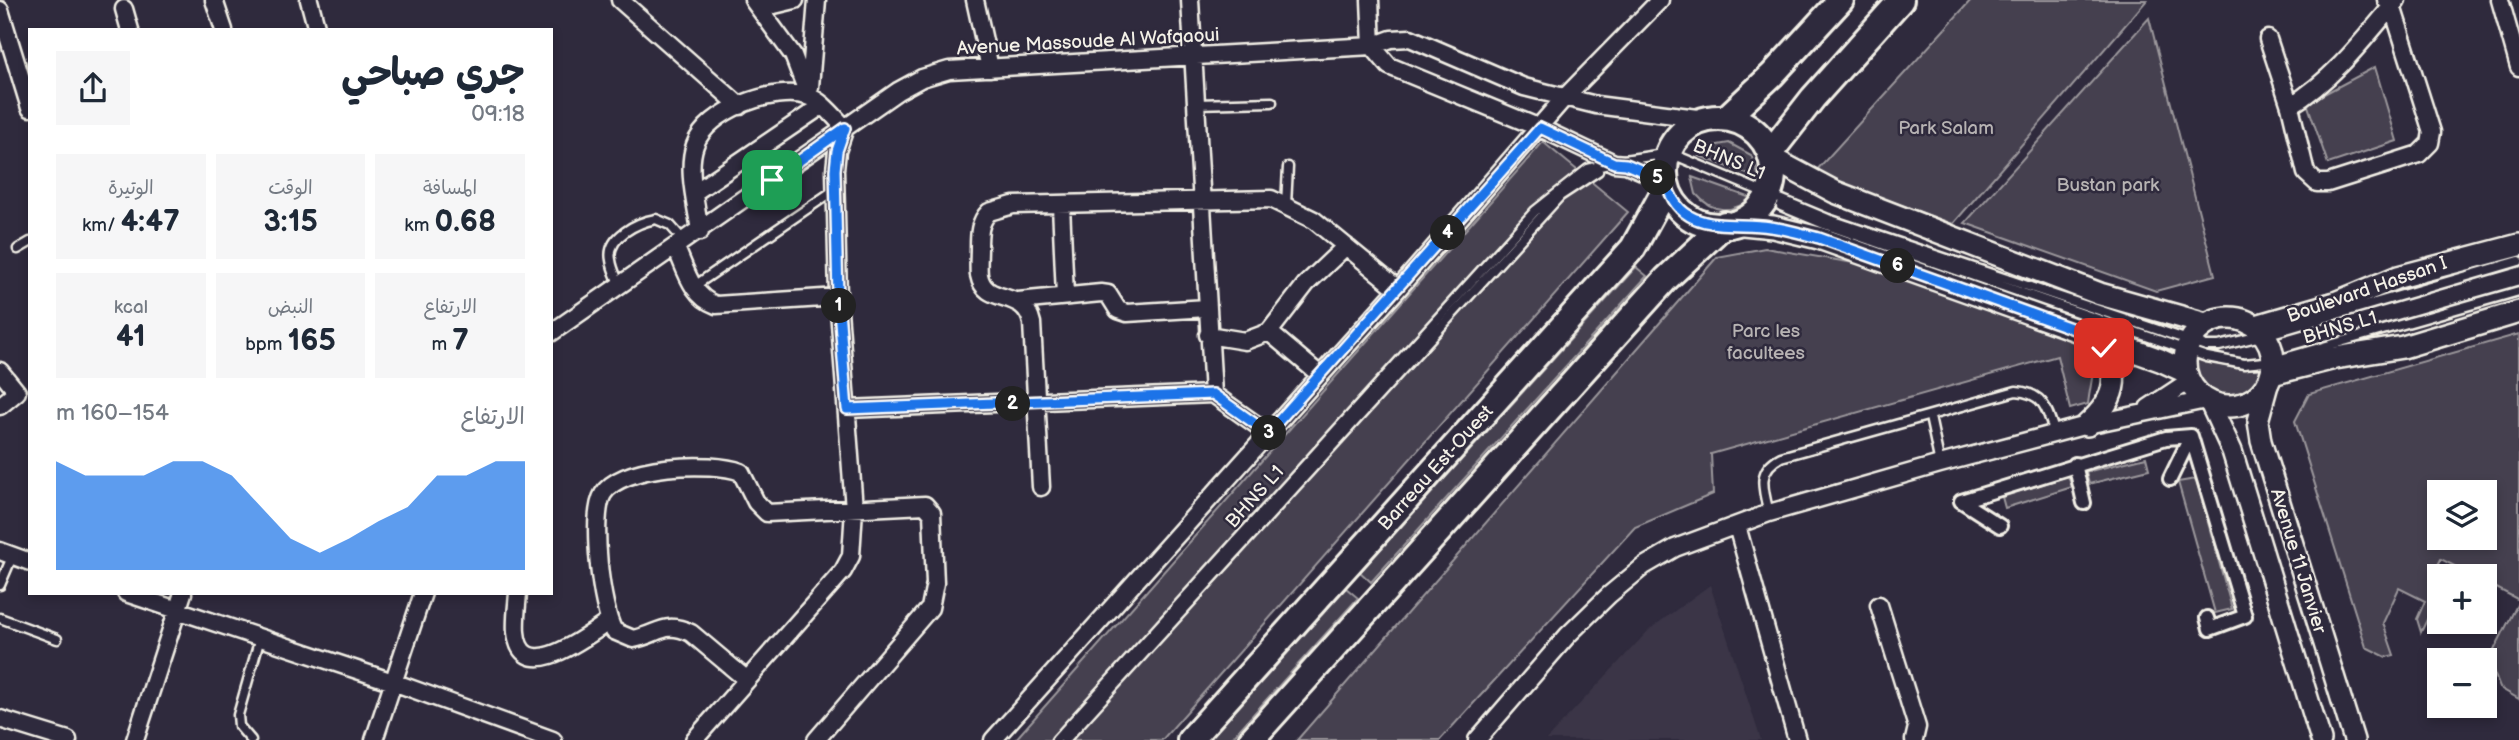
<!DOCTYPE html>
<html lang="ar">
<head>
<meta charset="utf-8">
<style>
  :root { --surface:#fff; --page:#f6f6f7; --text:#1f2937; --muted:#747a83; --accent:#1a73e8 }
  body { margin:0; font-family:"Balsamiq Sans","Playpen Sans Arabic",sans-serif; background:var(--page); color:var(--text); direction:rtl; height:100vh; display:flex; flex-direction:column; font-size:26px; white-space:nowrap }
  * { box-sizing:border-box; margin:0 }
  p { font-size:23px; color:var(--muted) }
  .icon { flex:none; width:38px; height:38px; fill:none; stroke:currentColor; stroke-width:2; stroke-linecap:round; stroke-linejoin:round }
  .map { position:relative; flex:1; overflow:hidden; direction:ltr }
  .drawer { position:absolute; left:28px; top:28px; width:525px; height:567px; display:flex; flex-direction:column; background:var(--surface); border-radius:0px; box-shadow:0 4px 10px #0003; direction:rtl }
  .drawer>* { flex:none }
  .controls { position:absolute; left:2427px; top:480px; display:grid; gap:14px }
  .controls a { display:grid; place-items:center; width:70px; height:70px; border-radius:0px; background:var(--surface); box-shadow:0 4px 10px #0003; font-size:35px }
  .pin { position:absolute; display:grid; place-items:center; width:60px; height:60px; color:#fff; margin:-30px; border-radius:14px; box-shadow:0 4px 10px #0006 }
  .km { position:absolute; width:35px; height:35px; margin:-18px; border-radius:50%; background:#222; color:#fff; font-size:19px; line-height:35px; text-align:center }
  .round { display:grid; place-items:center; flex:none; width:74px; height:74px; border-radius:0px; background:var(--page) }
  .headline { display:flex; align-items:center; justify-content:space-between; height:119px; padding:0 28px }
  h1 { font-size:38px; font-weight:700; line-height:52px }
  .metrics { display:grid; grid-template-columns:repeat(3,1fr); gap:10px; height:119px; padding:7px 28px }
  .metrics div { display:grid; align-content:center; border-radius:0px; background:var(--page); text-align:center }
  .metrics b { font-size:30px; font-weight:700 }
  .metrics small { font-size:19px; font-weight:400 }
  .metrics p { font-size:19px }
  .chart { height:196px; padding:14px 28px }
  .chart p { display:flex; justify-content:space-between }
  .chart svg { width:100%; height:126px; margin-top:7px; fill:var(--accent); opacity:.7 }
  .map>svg:first-child { display:block }
</style>
</head>
<body>
<div class="map">
<svg width="2519" height="740" viewBox="0 0 2519 740">
  <rect width="100%" height="100%" fill="#2f2a3d"/>
  <filter id="ink" filterUnits="userSpaceOnUse"><feTurbulence type="fractalNoise" baseFrequency=".0143" numOctaves="2"/><feDisplacementMap in="SourceGraphic" scale="14" xChannelSelector="R" yChannelSelector="G"/><feConvolveMatrix kernelMatrix="1 2 1 2 8 2 1 2 1" color-interpolation-filters="sRGB"/></filter>
  <g filter="url(#ink)">
    <path fill="#3b3647" d="M1710,585L1761,740H1546L1650,629Z"/>
    <path fill="#454050" stroke="#9c989c" stroke-width="2" fill-rule="evenodd" d="M1971,0H2147L1953,224L1814,173Z
      M2149,18L2215,275L2156,291L1965,223Z
      M2375,67L2397,141L2328,164L2307,103Z
      M1543,142L1628,212L1162,740H1015Z
      M1729,143L1751,155L1760,179L1699,156L1712,146Z
      M1692,177L1751,198C1733,214 1712,213 1696,194Z
      M1765,248L1895,270L2064,335C2104,358 2093,362 2088,404L2070,409L2057,356L1711,454L1713,494L1635,527L1440,740H1297L1717,257Z
      M1636,267L1647,276L1371,582L1360,572Z
      M2519,334V600L2485,582V576H2474L2441,559L2430,581L2439,587V595L2421,632L2417,619L2425,601L2399,588L2383,623L2394,655L2386,657L2366,647L2295,421L2309,394ZM2440,492H2485V537H2440Z
      M2196,359L2239,369H2263C2248,408 2194,403 2196,359Z
      M2146,457L2149,469L2089,484L2086,472Z
      M2068,476L2072,487L2005,508L2002,497Z
      M2196,479L2232,609L2215,613L2178,482Z
      M1346,588L1358,598L1230,740H1209Z
      M2519,601V699L2500,688L2489,660Z"/>
    <g fill="none" stroke-linecap="round" stroke-linejoin="round">
      <defs>
        <path id="service" d="M1196,104L1272,102
          M1624,160L1670,153L1828,219L2206,346H2219L2265,335L2519,261
          M1286,205L1288,167
          M1781,206L1824,224L2207,357L2244,364L2274,361L2519,291
          M18,249L30,242
          M620,286C617,278 612,269 611,260C606,237 638,222 656,219L670,225L685,242
          M693,287L836,189
          M1930,417L1940,464
          M1769,513C1763,489 1756,470 1781,457L2016,391C2044,393 2047,409 2055,434
          M0,585L12,557
          M0,618L57,639
          M251,740L239,726L238,715L260,638
          M1056,740L1535,211L1588,169L1612,163
          M1065,740L1560,196L1598,171"/>
        <path id="pedestrian" d="M2191,436L2245,616L2210,629L2207,618
          M2075,464L2084,503
          M2170,479L2191,436
          M1961,501L2166,438L2191,436
          M1961,501L2000,526"/>
        <path id="minor" d="M214,0L224,30
          M309,0L317,30
          M620,0L740,106
          M753,0L793,55L809,97
          M975,0L990,68
          M1190,0L1213,394
          M1370,0L1372,46L1389,66L1540,128L1614,163L1626,164L1666,181
          M2386,0L2392,6L2432,132L2430,143L2419,154L2328,183H2317L2306,173L2290,106C2332,80 2361,43 2392,6L2397,0
          M2500,0L2519,67
          M754,1L774,5L795,0
          M124,9L130,30
          M0,10L30,108
          M2268,39L2290,106
          M810,87L817,0
          M695,192L823,105
          M1061,205L1065,296
          M676,248C686,270 692,297 716,305L838,297
          M1018,301L1101,293L1108,294L1118,310L1127,313L1207,308
          M1269,332L1320,375
          M551,333L898,91L922,78L949,70L1372,46L1391,39L1410,38L1524,87L1596,105L1705,119
          M1208,335L1245,341L1269,332L1306,284L1346,246
          M0,371L17,392L0,406
          M2148,408L2189,381
          M847,409L1213,394L1268,433
          M1041,487L1032,323C1024,287 985,307 979,275C978,267 979,256 979,248C979,234 979,222 989,212L1013,205L1271,199L1314,220L1398,289
          M1737,526L1797,740
          M0,551L30,562
          M126,593L393,682L553,740
          M518,593C517,606 515,620 516,632C521,688 588,635 608,622
          M1879,605L1917,727L1914,740
          M747,680L691,633C663,620 659,635 633,639L614,631C601,610 590,516 603,494C621,464 712,461 741,472L756,502L767,513L925,505L932,513L935,583L930,608L816,740
          M0,719L68,740
          M135,740L183,593
          M374,740L423,593
          M694,740L843,571L851,556L854,509L838,297L835,170L837,151L845,128C834,117 823,101 807,96C774,86 707,110 695,145C686,170 697,206 700,232
          M993,740L1398,289L1565,97L1660,0
          M1477,740L1568,635L1609,595L1644,566L1675,548L1769,513L1940,464L2087,425L2206,400"/>
        <path id="tertiary" d="M2269,381L2258,421L2261,441L2354,740
          M2209,401L2232,451L2321,740"/>
        <path id="secondary" d="M1771,158L1835,192L2100,294L2206,324
          M1733,223L1773,227L1819,238L2160,360L2186,372
          M2185 362a44 44 0 1 1 88 0a44 44 0 1 1-88 0Z
          M2256,326L2335,303L2398,277L2519,245
          M2272,374L2335,358L2403,347L2519,312
          M2087,425C2120,396 2121,372 2096,337"/>
        <path id="primary" d="M1726,118L1772,75L1841,0
          M1665 172a54 54 0 1 1 108 0a54 54 0 1 1-108 0Z
          M1770,153L1813,98L1901,0
          M1190,740L1633,248L1667,186
          M1251,740L1666,279L1725,224"/>
      </defs>
      <use href="#service" stroke="#f4f1e8" stroke-width="13"/>
      <use href="#pedestrian" stroke="#f4f1e8" stroke-width="18"/>
      <use href="#minor" stroke="#f4f1e8" stroke-width="21"/>
      <use href="#tertiary" stroke="#f4f1e8" stroke-width="24"/>
      <use href="#secondary" stroke="#f4f1e8" stroke-width="26"/>
      <use href="#primary" stroke="#f4f1e8" stroke-width="30"/>
      <use href="#service" stroke="#2f2a3d" stroke-width="8"/>
      <use href="#pedestrian" stroke="#2f2a3d" stroke-width="12"/>
      <use href="#minor" stroke="#2f2a3d" stroke-width="16"/>
      <use href="#tertiary" stroke="#2f2a3d" stroke-width="19"/>
      <use href="#secondary" stroke="#2f2a3d" stroke-width="21"/>
      <use href="#primary" stroke="#2f2a3d" stroke-width="24"/>
    </g>
  </g>
  <g fill="none" stroke-linecap="round" stroke-linejoin="round" filter="url(#ink)">
    <defs>
      <path id="route" d="M772,180L845,128L837,151L835,170L838,297L847,409L1213,394L1268,433L1540,128L1614,163L1626,164L1666,181C1679,236 1729,221 1770,227C1787,229 1803,234 1819,238L2096,337L2104,348"/>
    </defs>
    <use href="#route" stroke="#fff" stroke-width="14"/>
    <use href="#route" stroke="#1a73e8" stroke-width="9"/>
  </g>
  <g text-anchor="middle" dominant-baseline="central" stroke-width="5" stroke-linejoin="round" paint-order="stroke">
    <g font-size="19" fill="#f4f1e8" stroke="#2f2a3d">
      <text transform="translate(1088 42) rotate(-3)">Avenue Massoude Al Wafqaoui</text>
      <text transform="translate(1729 160) rotate(23)">BHNS L1</text>
      <text transform="translate(2367 290) rotate(-19)">Boulevard Hassan I</text>
      <text transform="translate(2340 328) rotate(-16)">BHNS L1</text>
      <text transform="translate(1436 468) rotate(-48)">Barreau Est-Ouest</text>
      <text transform="translate(1255 497) rotate(-48)">BHNS L1</text>
      <text transform="translate(2298 561) rotate(73)">Avenue 11 Janvier</text>
    </g>
    <g font-size="19" fill="#b7b3b3" stroke="#2f2a3d">
      <text x="1946" y="128">Park Salam</text>
      <text x="2108" y="185">Bustan park</text>
      <text x="1766" y="331">Parc les<tspan x="1766" dy="22">facultees</tspan></text>
    </g>
  </g>
</svg>
<div class="controls">
<a><svg class="icon" aria-label="layers" viewBox="0 0 24 24"><path d="M12 4l9 5-9 5-9-5zM3 14l9 5 9-5"/></svg></a>
<a>+</a>
<a>−</a>
</div>
<div class="pin" style="left:772px;top:180px;background:#1e9e55"><svg class="icon" aria-label="arrive" viewBox="0 0 24 24"><path d="M6 21V4h12l-3 4 3 4H6"/></svg></div>
<div class="pin" style="left:2104px;top:348px;background:#d93025"><svg class="icon" aria-label="check" viewBox="0 0 24 24"><path d="M5 12l5 5 9-10"/></svg></div>
<b class="km" style="left:839px;top:306px">1</b>
<b class="km" style="left:1013px;top:404px">2</b>
<b class="km" style="left:1269px;top:433px">3</b>
<b class="km" style="left:1448px;top:233px">4</b>
<b class="km" style="left:1658px;top:178px">5</b>
<b class="km" style="left:1898px;top:266px">6</b>
<section class="drawer">
<div class="headline"><div><h1>جري صباحي</h1><p>09:18</p></div><a class="round"><svg class="icon" aria-label="share" viewBox="0 0 24 24"><path d="M12 15V3M7 8l5-5 5 5M5 13v7h14v-7"/></svg></a></div>
<div class="metrics">
<div><p>المسافة</p><b>0.68<small> km</small></b></div>
<div><p>الوقت</p><b>3:15</b></div>
<div><p>الوتيرة</p><b>4:47<small> /km</small></b></div>
</div>
<div class="metrics">
<div><p>الارتفاع</p><b>7<small> m</small></b></div>
<div><p>النبض</p><b>165<small> bpm</small></b></div>
<div><p>kcal</p><b>41</b></div>
</div>
<div class="chart"><p><span>الارتفاع</span>154–160 m</p>
<svg viewBox="0 0 160 44" preserveAspectRatio="none"><path d="M0 44V6L10 11L20 11L30 11L40 6L50 6L60 11L70 22L80 33L90 38L100 33L110 27L120 22L130 11L140 11L150 6L160 6V44z"/></svg>
</div>
</section>
</div>
</body>
</html>
